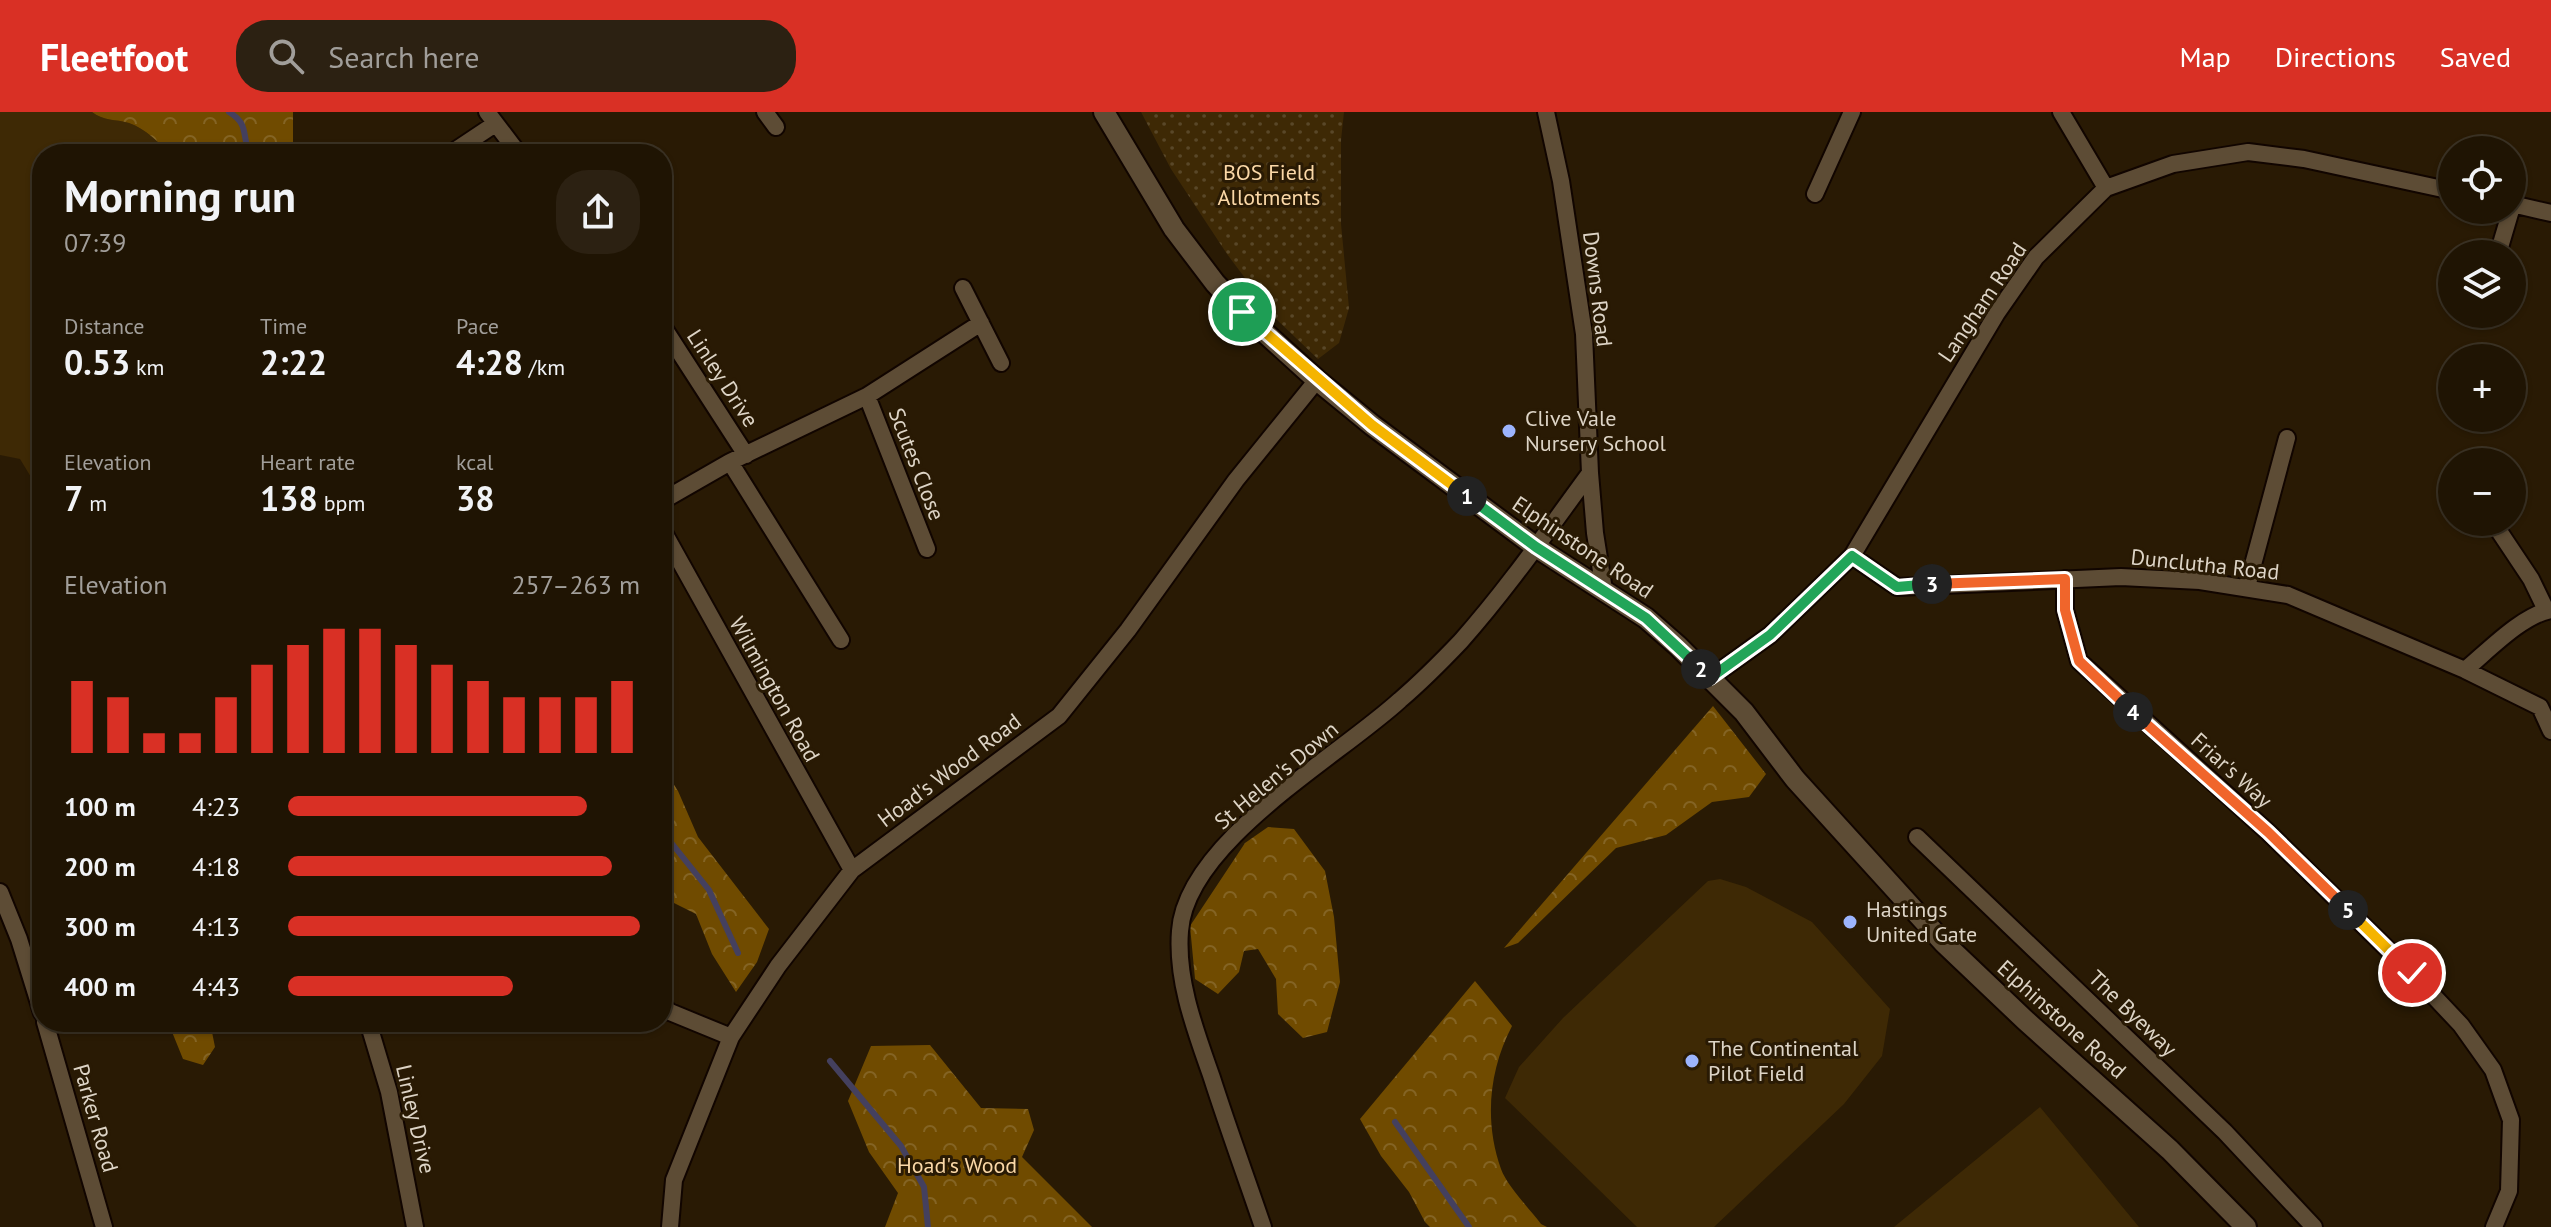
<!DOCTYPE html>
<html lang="en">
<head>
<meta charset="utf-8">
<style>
  :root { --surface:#1f1403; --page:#2c2112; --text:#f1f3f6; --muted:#a19e9a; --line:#3c3325; --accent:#d93025 }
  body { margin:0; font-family:"PT Sans",sans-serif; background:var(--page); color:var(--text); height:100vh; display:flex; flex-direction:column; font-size:30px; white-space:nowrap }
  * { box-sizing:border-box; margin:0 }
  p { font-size:26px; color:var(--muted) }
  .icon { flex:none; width:44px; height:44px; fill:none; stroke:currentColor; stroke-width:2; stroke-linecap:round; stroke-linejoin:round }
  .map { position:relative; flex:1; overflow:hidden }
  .details { position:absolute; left:32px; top:32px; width:640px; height:888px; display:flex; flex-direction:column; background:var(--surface); border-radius:32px; box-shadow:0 2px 6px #0004,0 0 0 2px var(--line) }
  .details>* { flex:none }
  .tools { position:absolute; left:2438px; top:24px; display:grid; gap:16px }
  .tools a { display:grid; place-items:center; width:88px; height:88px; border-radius:50%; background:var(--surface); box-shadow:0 2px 6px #0004,0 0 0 2px var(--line); font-size:40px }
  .pin { position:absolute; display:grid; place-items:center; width:68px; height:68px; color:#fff; margin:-34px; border:4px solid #fff; border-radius:50%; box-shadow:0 2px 8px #0007 }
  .km { position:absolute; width:40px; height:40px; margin:-20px; border-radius:50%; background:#222; color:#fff; font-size:22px; line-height:40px; text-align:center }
  .round { display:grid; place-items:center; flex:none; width:84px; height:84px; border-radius:32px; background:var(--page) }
  .overview { display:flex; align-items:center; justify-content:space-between; height:136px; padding:0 32px }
  h1 { font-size:44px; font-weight:600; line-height:60px }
  .stats { display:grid; grid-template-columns:repeat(3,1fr); gap:12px; height:136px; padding:8px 32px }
  .stats div { display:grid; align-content:center }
  .stats b { font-size:34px; font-weight:600 }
  .stats small { font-size:22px; font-weight:400 }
  .stats p { font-size:22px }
  .chart { height:224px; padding:16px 32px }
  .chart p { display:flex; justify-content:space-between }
  .chart svg { width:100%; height:144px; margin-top:8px; stroke:var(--accent); stroke-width:6 }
  ul { padding:0 32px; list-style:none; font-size:26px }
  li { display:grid; grid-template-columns:128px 96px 1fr; align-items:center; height:60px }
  li i { height:20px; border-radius:10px; background:var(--accent) }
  header { display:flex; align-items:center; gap:48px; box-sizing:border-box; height:112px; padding:0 40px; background:var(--accent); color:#fff }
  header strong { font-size:38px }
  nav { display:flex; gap:44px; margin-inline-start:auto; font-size:28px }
  .search { width:560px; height:72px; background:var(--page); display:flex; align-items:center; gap:20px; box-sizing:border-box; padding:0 28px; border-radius:32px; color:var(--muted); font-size:30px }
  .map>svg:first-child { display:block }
</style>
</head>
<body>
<header>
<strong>Fleetfoot</strong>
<div class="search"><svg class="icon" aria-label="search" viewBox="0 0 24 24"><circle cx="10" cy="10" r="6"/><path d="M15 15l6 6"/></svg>Search here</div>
<nav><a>Map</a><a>Directions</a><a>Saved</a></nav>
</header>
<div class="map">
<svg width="2551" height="1115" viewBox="0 0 2551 1115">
  <defs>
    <pattern id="forest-crowns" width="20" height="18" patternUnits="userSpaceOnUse" patternTransform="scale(2)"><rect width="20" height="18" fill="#704b00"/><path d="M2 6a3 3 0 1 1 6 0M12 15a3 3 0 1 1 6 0" fill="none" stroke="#846424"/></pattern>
    <pattern id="garden-dots" width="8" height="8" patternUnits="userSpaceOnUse" patternTransform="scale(2)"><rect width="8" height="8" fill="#3e2905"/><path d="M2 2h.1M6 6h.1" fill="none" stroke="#594728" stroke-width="1.8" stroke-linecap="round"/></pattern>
  </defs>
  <rect width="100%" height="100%" fill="#291a04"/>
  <path fill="#3e2905" d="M0,0H92C104,9 115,7 129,11C146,17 158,30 170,42H42V421L37,419L34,370L20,347L0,343Z
    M1720,767L1746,775L1812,810L1890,897L1882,944L1844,992L1714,1115H1637L1505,986L1519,955L1563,906L1708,769Z
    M2040,995L2139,1115H1894Z"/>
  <path fill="url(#forest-crowns)" d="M92,0H293V30L299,42H170C158,30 146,17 129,11C115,7 104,9 92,0Z
    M1713,594L1766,662L1749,685L1712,690L1666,723L1616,736L1518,831L1504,836Z
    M662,654L678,679L698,725L769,817L757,850L736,880L712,842L696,802L662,785Z
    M1268,715L1294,717L1325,759L1334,805L1340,870L1327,920L1303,926L1278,902L1276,867L1258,837L1244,839L1239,860L1218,882L1195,867L1190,814L1245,731Z
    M1475,869L1512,914C1489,958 1484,1009 1501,1057C1507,1074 1530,1097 1541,1112L1547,1115H1430L1425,1110L1409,1080L1381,1044L1360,1007Z
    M210,910L215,935L203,953L183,947L168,910Z
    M930,933L981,996L1028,997L1034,1018L1022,1045L1092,1115H885L898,1081L869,1040L848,989L871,934Z"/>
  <path fill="url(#garden-dots)" d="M1141,0H1344L1341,28V112L1349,196L1339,231L1318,247L1275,206L1227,142L1171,57Z"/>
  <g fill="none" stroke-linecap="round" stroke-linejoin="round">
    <path stroke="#44405e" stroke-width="6" d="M229,0C250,13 241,23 250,42
      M662,714L665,723L709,778L738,841
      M830,949L901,1034L924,1075L928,1115
      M1395,1010L1469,1115"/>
    <defs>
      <path id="street" d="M487,0L519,42
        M765,0L776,15
        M1546,0L1561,69L1584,222L1590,361L1595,421L1604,478
        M2061,0L2106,76
        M450,42L495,12
        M1815,82L1852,0
        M2512,92L2551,101
        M2498,142L2511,98
        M963,176L1001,251
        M2479,204L2480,202
        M662,213L746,343
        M867,284L927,437
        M730,350L841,528
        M662,389L730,350L867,284L981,211
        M2493,410L2531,467L2546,498
        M662,417L852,758
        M1852,444L1897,475L2121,465L2200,469L2288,483L2465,558L2540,595L2551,619
        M2065,467V498L2079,549L2268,720L2412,861L2461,913L2493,958L2511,1008L2509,1079L2494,1115
        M2247,475L2287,326
        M2465,558C2488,539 2522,503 2551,498
        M1710,566L1770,523L1852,444L1997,201L2036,145L2106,76L2173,52L2248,40L2304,47L2452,79
        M1917,725L2225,1020L2314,1115
        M0,780L19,827L42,901
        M662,893L670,900L731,925
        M45,910L104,1115
        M368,910L389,980L415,1115
        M670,1115L674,1068L731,925L778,854L852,758L1059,604L1128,518L1236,368L1317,268
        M1263,1115C1246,1065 1228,1016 1212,966C1196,920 1176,869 1180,819C1186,730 1338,645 1400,588C1421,570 1442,549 1461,529C1508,476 1548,418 1590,361"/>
      <path id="secondary" d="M1104,0L1174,117L1215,171L1242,200L1317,268L1372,313L1536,435L1646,506L1678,534L1744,600L1795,667L1944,831L2025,908L2170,1038L2246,1115"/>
    </defs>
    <use href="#street" stroke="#110500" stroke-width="20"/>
    <use href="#secondary" stroke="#110500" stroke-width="24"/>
    <use href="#street" stroke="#5d4c35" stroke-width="16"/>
    <use href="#secondary" stroke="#5d4c35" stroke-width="20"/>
  </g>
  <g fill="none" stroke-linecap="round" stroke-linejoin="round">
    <defs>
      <path id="split-1" d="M1242,200L1372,313L1467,384"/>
      <path id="split-2" d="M1467,384L1536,435L1646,506L1701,557"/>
      <path id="split-3" d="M1701,557L1710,566L1770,523L1852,444L1897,475L1932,472"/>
      <path id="split-4" d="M1932,472L2065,467V498L2079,549L2133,600"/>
      <path id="split-5" d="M2133,600L2268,720L2348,798"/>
      <path id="split-6" d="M2348,798L2412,861"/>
    </defs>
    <use href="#split-1" stroke="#fff" stroke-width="16"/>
    <use href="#split-2" stroke="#fff" stroke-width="16"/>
    <use href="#split-3" stroke="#fff" stroke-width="16"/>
    <use href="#split-4" stroke="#fff" stroke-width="16"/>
    <use href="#split-5" stroke="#fff" stroke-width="16"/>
    <use href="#split-6" stroke="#fff" stroke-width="16"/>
    <use href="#split-1" stroke="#f5b400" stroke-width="10"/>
    <use href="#split-2" stroke="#22a559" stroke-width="10"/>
    <use href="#split-3" stroke="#22a559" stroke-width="10"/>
    <use href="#split-4" stroke="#f0652b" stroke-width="10"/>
    <use href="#split-5" stroke="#f0652b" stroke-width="10"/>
    <use href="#split-6" stroke="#f5b400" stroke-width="10"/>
  </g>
  <g fill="#9cb4fd" stroke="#291a04" stroke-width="3">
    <circle cx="1509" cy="319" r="8"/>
    <circle cx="1850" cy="810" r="8"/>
    <circle cx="1692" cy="949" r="8"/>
  </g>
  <g text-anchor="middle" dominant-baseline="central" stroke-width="6" stroke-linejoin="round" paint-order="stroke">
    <g font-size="22" fill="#fbd8a7" stroke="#291a04">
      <text x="1269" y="60">BOS Field<tspan x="1269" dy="25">Allotments</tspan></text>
      <text x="957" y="1053">Hoad's Wood</text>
    </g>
    <g font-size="22" fill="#ddd4c6" stroke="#291a04">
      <text transform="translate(1598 177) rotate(83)">Downs Road</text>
      <text transform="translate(1982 190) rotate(-56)">Langham Road</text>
      <text transform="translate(723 266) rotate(57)">Linley Drive</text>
      <text transform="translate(917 352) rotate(69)">Scutes Close</text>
      <text transform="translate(1583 435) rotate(34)">Elphinstone Road</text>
      <text transform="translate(2205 452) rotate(6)">Dunclutha Road</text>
      <text transform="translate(775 577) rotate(61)">Wilmington Road</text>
      <text transform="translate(949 658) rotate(-37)">Hoad's Wood Road</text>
      <text transform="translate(2232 658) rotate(42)">Friar's Way</text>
      <text transform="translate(1276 663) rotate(-40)">St Helen's Down</text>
      <text transform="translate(2133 901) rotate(44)">The Byeway</text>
      <text transform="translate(2062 907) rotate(42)">Elphinstone Road</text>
      <text transform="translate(96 1006) rotate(74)">Parker Road</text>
      <text transform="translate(416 1007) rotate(77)">Linley Drive</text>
    </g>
    <g font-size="22" fill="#ddd4c6" stroke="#291a04" text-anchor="start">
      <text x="1525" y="306">Clive Vale<tspan x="1525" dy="25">Nursery School</tspan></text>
      <text x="1866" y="797">Hastings<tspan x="1866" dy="25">United Gate</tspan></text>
      <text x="1708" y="936">The Continental<tspan x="1708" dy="25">Pilot Field</tspan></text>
    </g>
  </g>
</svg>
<div class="tools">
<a><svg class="icon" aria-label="locate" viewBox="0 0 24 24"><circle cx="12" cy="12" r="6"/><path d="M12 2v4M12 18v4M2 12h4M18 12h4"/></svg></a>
<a><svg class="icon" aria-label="layers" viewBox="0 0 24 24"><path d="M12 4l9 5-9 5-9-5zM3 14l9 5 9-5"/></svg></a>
<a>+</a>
<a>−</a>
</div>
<div class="pin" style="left:1242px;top:200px;background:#1e9e55"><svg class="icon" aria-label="arrive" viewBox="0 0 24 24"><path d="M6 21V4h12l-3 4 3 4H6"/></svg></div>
<div class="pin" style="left:2412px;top:861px;background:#d93025"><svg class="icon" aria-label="check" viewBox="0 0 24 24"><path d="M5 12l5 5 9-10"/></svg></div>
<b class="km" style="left:1467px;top:384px">1</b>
<b class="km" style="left:1701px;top:557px">2</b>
<b class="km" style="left:1932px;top:472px">3</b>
<b class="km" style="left:2133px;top:600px">4</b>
<b class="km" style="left:2348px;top:798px">5</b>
<section class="details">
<div class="overview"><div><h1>Morning run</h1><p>07:39</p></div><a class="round"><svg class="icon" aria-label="share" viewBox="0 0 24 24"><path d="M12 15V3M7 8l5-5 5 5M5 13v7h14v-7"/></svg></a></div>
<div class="stats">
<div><p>Distance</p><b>0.53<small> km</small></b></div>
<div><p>Time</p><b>2:22</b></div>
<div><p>Pace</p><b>4:28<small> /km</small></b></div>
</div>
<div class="stats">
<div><p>Elevation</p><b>7<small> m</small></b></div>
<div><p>Heart rate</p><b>138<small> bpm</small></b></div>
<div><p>kcal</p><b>38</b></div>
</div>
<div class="chart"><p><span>Elevation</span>257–263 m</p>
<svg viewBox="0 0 160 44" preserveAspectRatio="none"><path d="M5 44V22M15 44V27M25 44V38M35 44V38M45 44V27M55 44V17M65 44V11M75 44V6M85 44V6M95 44V11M105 44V17M115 44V22M125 44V27M135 44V27M145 44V27M155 44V22"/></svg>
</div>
<ul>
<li><b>100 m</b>4:23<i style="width:85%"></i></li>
<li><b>200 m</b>4:18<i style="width:92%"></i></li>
<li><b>300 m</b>4:13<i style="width:100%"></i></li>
<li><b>400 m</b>4:43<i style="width:64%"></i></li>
</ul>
</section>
</div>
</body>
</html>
